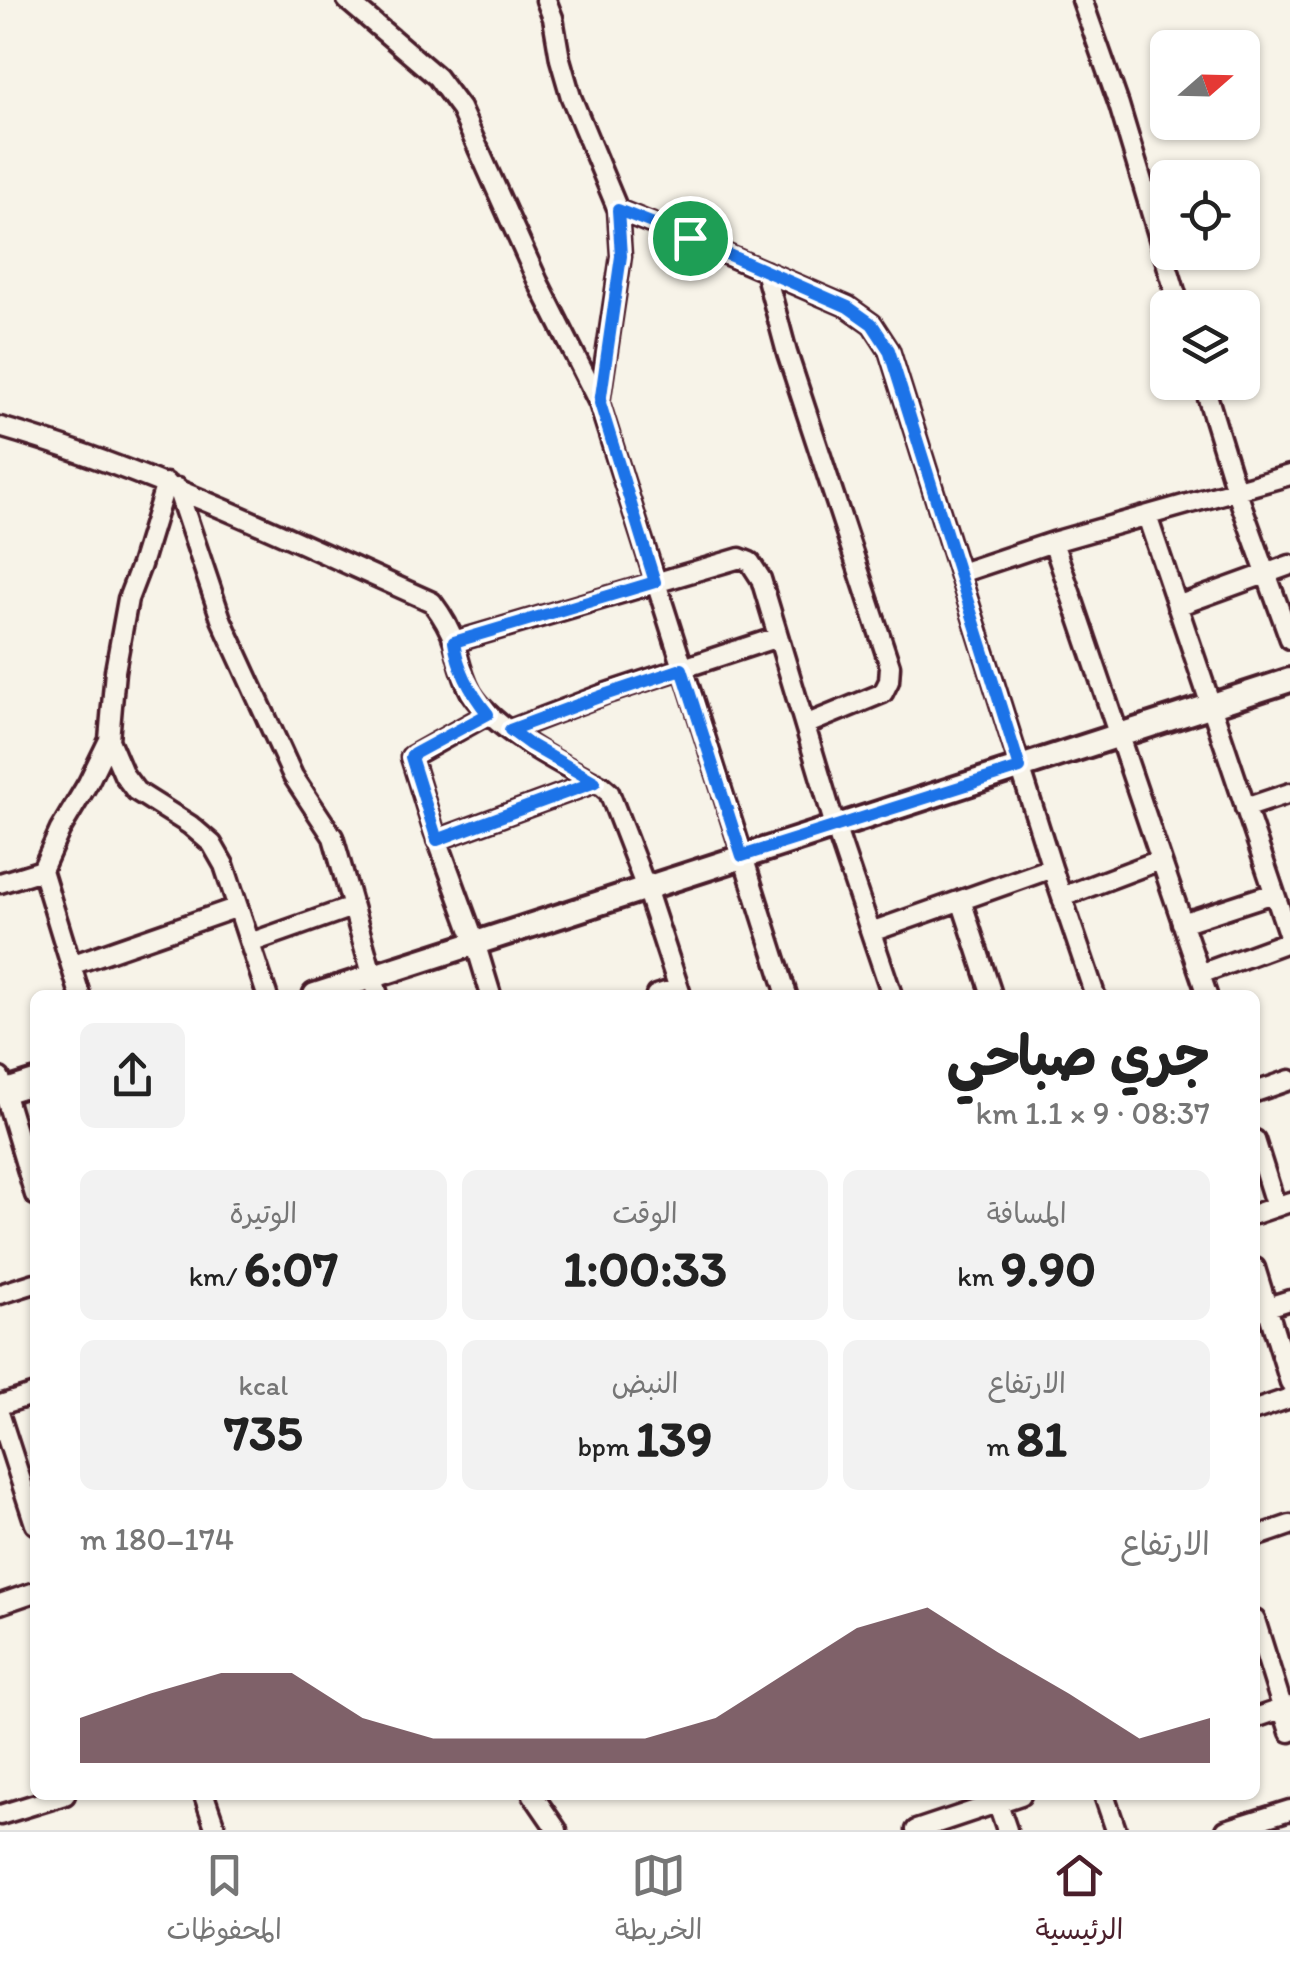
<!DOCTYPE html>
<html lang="ar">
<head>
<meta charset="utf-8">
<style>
  :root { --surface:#fff; --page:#f2f2f2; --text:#222; --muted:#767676; --line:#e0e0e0; --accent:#4a1f2b }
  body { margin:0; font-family:Itim,"Playpen Sans Arabic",sans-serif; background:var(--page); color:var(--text); direction:rtl; height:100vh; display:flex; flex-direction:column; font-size:38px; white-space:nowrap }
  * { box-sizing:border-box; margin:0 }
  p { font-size:32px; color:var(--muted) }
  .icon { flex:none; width:55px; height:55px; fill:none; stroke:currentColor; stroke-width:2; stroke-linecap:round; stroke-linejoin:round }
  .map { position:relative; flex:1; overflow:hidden; direction:ltr }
  .sheet { position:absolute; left:30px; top:990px; width:1230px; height:810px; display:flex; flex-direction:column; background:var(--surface); border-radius:15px; box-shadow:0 2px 8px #0004; direction:rtl }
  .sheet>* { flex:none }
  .needle { width:65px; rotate:70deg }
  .buttons { position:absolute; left:1150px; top:30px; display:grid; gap:20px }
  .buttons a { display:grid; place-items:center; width:110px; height:110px; border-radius:15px; background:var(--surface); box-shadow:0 2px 8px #0004; font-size:50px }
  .pin { position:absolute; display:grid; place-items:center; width:85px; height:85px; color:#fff; margin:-42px; border:5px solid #fff; border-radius:50%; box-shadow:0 2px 10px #0007 }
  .round { display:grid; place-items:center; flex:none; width:105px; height:105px; border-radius:15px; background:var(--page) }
  .head { display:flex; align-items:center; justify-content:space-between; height:170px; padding:0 50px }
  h1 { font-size:55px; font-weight:700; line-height:75px }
  .figures { display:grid; grid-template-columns:repeat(3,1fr); gap:15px; height:170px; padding:10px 50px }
  .figures div { display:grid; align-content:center; border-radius:15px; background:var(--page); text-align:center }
  .figures b { font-size:50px; font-weight:700 }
  .figures small { font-size:28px; font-weight:400 }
  .figures p { font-size:28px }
  .chart { height:280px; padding:20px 50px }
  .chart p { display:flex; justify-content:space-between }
  .chart svg { width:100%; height:180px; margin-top:10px; fill:var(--accent); opacity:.7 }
  .dock { display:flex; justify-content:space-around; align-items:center; height:140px; border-top:2px solid var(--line); background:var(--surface); font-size:28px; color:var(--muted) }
  .dock a { display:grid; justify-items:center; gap:5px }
  .dock .active { color:var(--accent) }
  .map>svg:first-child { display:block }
</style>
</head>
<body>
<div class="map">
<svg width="1290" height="1830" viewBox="0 0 1290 1830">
  <rect width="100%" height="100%" fill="#f7f3e8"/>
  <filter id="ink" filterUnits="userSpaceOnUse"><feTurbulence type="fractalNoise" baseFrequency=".01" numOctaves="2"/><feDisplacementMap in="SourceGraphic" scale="20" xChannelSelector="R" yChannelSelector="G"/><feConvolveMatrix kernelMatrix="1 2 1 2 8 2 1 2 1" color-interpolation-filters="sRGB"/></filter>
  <g filter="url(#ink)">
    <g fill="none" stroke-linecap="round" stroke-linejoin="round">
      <defs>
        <path id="minor" d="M347,0L437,77L460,108L538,282L599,403
          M546,0L553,18L560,59L571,97L618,210L621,256L599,403L787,995
          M1082,0L1119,105L1180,308
          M618,210L690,239L848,307L872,324L889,350L1052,868L1095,995
          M765,271L787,353L890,666L889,681L883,693L805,725
          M1203,382L1236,490L1290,639
          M0,427C150,470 290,539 432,602C441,614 450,628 454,642C459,660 462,677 471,693C495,731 563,765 602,786L609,792L646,888L681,995
          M177,488L221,619L293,776L333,837L378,995
          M1147,516L1290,939
          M1053,542L1207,995
          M960,573L1053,542L1290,475
          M1177,606L1290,565
          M454,642L740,558L750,562L761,579L835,826L892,995
          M488,714L411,757L432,825L475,942L491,995
          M510,730L607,693L778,637
          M109,740L124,775L136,791L190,825L212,844L224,865L267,995
          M1245,808L1290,793
          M437,840L595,782
          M0,883L42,870
          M1062,897L1160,860
          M961,900L992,995
          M1182,923L1274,893
          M871,932L1052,868
          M250,943L352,907
          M71,965L238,907
          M1200,974L1290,941
          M80,995L42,870L60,830L88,783L109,740L115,671L128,599L141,565L166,483
          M656,995L678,988
          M0,1078L35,1195
          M1255,1092L1290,1080
          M1255,1140L1276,1207
          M1255,1214L1290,1202
          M1255,1268L1290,1382
          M0,1294L35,1283
          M1255,1311L1290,1300
          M0,1405L35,1394
          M1255,1410L1290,1398
          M0,1416L35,1524
          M1255,1537L1290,1525
          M0,1604L35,1592
          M1255,1620L1290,1732
          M1255,1718L1290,1706
          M204,1795L216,1830
          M533,1795L557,1830
          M995,1795L1007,1830
          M1104,1795L1116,1830
          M0,1815L65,1795
          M916,1830L1021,1795
          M1226,1830L1290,1810"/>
        <path id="tertiary" d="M315,995L1290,680
          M0,1093L35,1082"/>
      </defs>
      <use href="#minor" stroke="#4a1f2b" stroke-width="25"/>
      <use href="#tertiary" stroke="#4a1f2b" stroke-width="30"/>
      <use href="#minor" stroke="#f7f3e8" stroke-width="18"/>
      <use href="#tertiary" stroke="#f7f3e8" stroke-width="22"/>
    </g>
  </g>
  <g fill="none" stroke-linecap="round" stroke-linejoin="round" filter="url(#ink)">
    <defs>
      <path id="route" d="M618,210L690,238L848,307L872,324L889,350L1020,768L742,856L682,669L607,694L510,730L529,744L595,782L437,840L411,757L414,754L488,714C470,692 458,670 454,642L655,582L600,403L621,256Z"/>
    </defs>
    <use href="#route" stroke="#fff" stroke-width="20"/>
    <use href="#route" stroke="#1a73e8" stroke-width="12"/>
  </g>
</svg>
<div class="buttons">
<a><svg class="needle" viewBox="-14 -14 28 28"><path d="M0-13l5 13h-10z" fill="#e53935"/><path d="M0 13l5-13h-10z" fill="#767676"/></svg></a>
<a><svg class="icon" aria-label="locate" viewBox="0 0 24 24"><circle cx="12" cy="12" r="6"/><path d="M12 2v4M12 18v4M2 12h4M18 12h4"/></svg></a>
<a><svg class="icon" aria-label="layers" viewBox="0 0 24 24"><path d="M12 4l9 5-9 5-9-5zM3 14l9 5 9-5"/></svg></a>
</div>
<div class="pin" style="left:690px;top:238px;background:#1e9e55"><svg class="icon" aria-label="arrive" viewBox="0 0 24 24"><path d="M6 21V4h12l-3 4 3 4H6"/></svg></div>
<section class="sheet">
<div class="head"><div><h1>جري صباحي</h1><p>08:37 · 9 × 1.1 km</p></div><a class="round"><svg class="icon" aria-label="share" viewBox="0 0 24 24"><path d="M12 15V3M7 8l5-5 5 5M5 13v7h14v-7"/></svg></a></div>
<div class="figures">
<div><p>المسافة</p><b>9.90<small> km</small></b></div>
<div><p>الوقت</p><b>1:00:33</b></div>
<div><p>الوتيرة</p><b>6:07<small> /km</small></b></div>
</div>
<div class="figures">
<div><p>الارتفاع</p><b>81<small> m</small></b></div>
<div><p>النبض</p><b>139<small> bpm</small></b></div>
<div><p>kcal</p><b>735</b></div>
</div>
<div class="chart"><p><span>الارتفاع</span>174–180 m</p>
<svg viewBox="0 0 160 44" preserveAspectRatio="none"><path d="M0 44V33L10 27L20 22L30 22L40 33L50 38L60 38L70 38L80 38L90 33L100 22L110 11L120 6L130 17L140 27L150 38L160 33V44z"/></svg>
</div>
</section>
</div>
<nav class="dock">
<a class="active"><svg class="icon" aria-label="home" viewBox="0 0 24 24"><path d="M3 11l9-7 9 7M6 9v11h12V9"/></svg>الرئيسية</a>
<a><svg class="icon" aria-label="map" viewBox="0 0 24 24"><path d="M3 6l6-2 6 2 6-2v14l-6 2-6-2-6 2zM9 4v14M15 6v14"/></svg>الخريطة</a>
<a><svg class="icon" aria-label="saved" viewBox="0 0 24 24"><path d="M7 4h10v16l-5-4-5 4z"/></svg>المحفوظات</a>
</nav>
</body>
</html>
